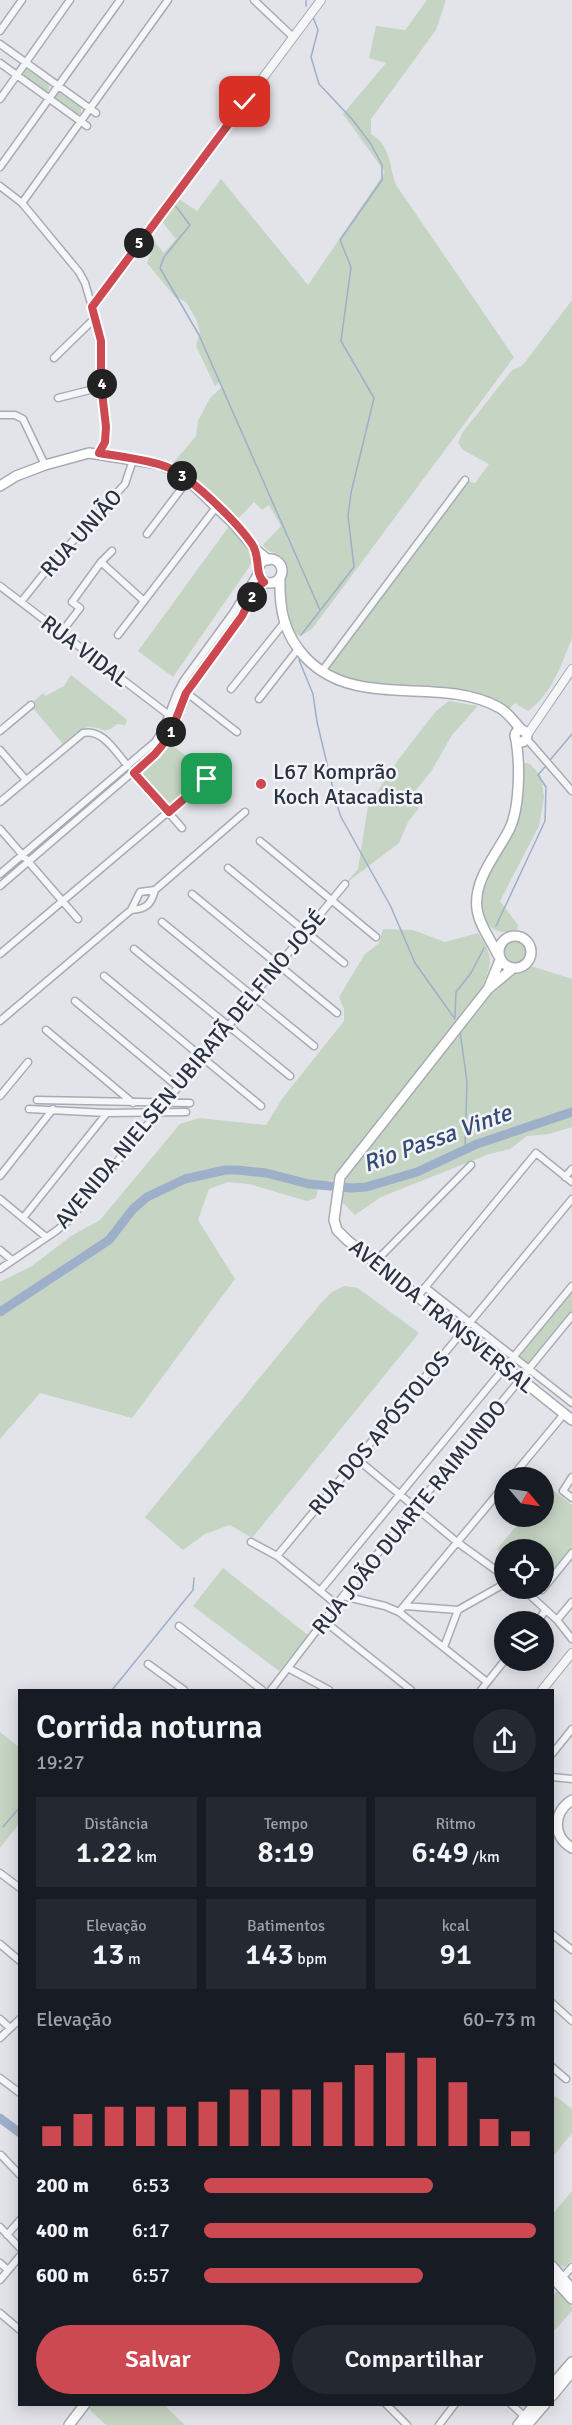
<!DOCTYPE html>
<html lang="pt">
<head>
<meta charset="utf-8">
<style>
  :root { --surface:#171b24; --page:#242831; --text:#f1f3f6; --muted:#9ea1a6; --accent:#cd4951 }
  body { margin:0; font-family:Signika,sans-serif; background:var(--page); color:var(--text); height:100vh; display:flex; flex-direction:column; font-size:22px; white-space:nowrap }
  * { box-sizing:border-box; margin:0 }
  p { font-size:20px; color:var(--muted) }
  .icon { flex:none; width:33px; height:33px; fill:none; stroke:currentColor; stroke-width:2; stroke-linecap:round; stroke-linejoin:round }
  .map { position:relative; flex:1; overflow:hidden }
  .sheet { position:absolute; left:18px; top:1689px; width:536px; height:717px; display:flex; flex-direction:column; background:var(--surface); border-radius:0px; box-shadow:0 3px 15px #0003 }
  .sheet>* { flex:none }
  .needle { width:39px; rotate:119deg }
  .buttons { position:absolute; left:494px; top:1467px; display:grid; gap:12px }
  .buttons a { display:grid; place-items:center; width:60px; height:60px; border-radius:50%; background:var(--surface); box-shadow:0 3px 15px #0003; font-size:30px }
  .pin { position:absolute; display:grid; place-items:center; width:51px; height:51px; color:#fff; margin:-26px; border-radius:12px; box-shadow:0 3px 9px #0006 }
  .km { position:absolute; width:30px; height:30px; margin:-15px; border-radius:50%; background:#222; color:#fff; font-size:16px; line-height:30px; text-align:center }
  .round { display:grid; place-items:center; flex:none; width:63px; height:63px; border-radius:32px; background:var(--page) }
  .summary { display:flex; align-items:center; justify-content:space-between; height:102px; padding:0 18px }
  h1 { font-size:33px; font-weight:600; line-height:45px }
  .figures { display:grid; grid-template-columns:repeat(3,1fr); gap:9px; height:102px; padding:6px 18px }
  .figures div { display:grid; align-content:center; border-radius:0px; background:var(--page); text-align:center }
  .figures b { font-size:30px; font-weight:600 }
  .figures small { font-size:16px; font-weight:400 }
  .figures p { font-size:16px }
  .chart { height:168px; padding:12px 18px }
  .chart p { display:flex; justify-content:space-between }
  .chart svg { width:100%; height:108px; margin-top:6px; stroke:var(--accent); stroke-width:6 }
  .action { display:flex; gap:12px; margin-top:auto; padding:12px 18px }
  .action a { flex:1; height:69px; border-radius:36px; background:var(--accent); color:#fff; font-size:24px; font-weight:600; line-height:69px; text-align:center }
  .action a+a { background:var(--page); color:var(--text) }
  ul { padding:0 18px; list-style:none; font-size:20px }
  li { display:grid; grid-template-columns:96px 72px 1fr; align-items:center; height:45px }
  li i { height:15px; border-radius:8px; background:var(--accent) }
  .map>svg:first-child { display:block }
</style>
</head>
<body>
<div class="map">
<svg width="572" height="2425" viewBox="0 0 572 2425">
  <rect width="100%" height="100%" fill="#e2e4ea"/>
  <path fill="#c6d4c3" d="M427,0H446L436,30L371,119V134C391,145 389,166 396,185L514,357L312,629L300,636L293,632L284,593L286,567L281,556L267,550L263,545L281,526L269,505L262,510L254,502L236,521L173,463L196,436L198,421L210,398L223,386L220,382L215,386L196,346L200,332L196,319L186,302L175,297L147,263L151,252L143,241L148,234L164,253L176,239L160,219L176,197L197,211L221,179L308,285L385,172L343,114L386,63L369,58L376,26L405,30Z
    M25,68L49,83V90L45,92L22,77L21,72Z
    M57,91L81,107V113L77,115L54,100L53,98Z
    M572,300V638C562,663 551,696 528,711L515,703L509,709C484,685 390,687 355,681C345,679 334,673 325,670L466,481L475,483L489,464L463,450L458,443L462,433L512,370L520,367L526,361Z
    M230,525C240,535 252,546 254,560L173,677L138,651Z
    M71,675L125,718L127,721L125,725L117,724C102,737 103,726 89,727C79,728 71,737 63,744L33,708L36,705L33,702L43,693L45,696L64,686Z
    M449,701L478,706L452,735L432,770L408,800L419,808L408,822L399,843L345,884L358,869L368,806L398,760L436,711Z
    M168,742L209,774L168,808L137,773L158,755Z
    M523,762L530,764L541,776L544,797L539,826L500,901L518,925L517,930C506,933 496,934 488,924C464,896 503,862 510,835C517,812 516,785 523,762Z
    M383,929L413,930L445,942L478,933C493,955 493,963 482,987L333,1180L319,1184L316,1198L307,1201L249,1184L228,1182L209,1189L198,1220L235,1279L132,1418L40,1393L0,1439V1282L32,1266L71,1236L100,1220L180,1124L199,1118L266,1125L282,1099L344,1021V1009L339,997L365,954L379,943Z
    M501 952a14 14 0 1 1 28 0a14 14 0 1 1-28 0Z
    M531,966L572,979V1127L549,1134L527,1136L510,1149L489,1154L381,1197L355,1215L342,1202L347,1176L492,994L514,972L523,971Z
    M345,1286L358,1288L419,1333L252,1538L230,1525L205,1534L183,1550L145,1517L322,1302L332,1292Z
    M572,1290V1312L528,1364L518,1355Z
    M549,1487L572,1505V1547L543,1583V1550H504V1554L497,1549L524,1517L543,1516V1494Z
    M223,1568L308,1635L279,1671L193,1606Z
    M0,1732L20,1748L19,1824L0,1848Z
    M555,2096L572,2109V2133L552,2158V2100Z
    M572,2191V2260L565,2267L558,2265L552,2259V2215Z
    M557,2291L572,2307V2311L553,2332L552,2297Z
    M92,2405H164L185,2425H106L89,2409Z"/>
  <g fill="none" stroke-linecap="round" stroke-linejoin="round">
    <path stroke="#9eafca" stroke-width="1.5" d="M306,0V6
      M174,204L190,225L164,257L160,268L199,335L320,610
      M301,635L354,567L348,516L351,493L374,398L341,341L351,267L340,240L382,180V165L371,144L352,119L319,84L311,57L318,30L313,17
      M299,660L313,694L317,722L337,805L341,817L391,907L415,963L455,1019
      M550,760L572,734
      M496,926L545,821L546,787L538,775L545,767
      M455,1017L456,992L471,973L484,948
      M460,1031L467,1082L465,1148
      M112,1690L193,1590L194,1578
      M3,1827L20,1807"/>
    <path stroke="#9eafca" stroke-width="9" d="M0,1312L109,1240L133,1209L147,1197L185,1179L225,1170H237L266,1173L309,1184L351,1188L366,1187L417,1172L477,1144L572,1112
      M0,2118L20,2133"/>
    <defs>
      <path id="minor" d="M254,0L293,37
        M0,31L22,0
        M0,44L96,113
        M0,63L87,126
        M0,99L70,0
        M0,167L120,0
        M0,186L22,203L79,272L85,283L92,307
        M22,203L168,0
        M54,358L95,318
        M58,398L102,387
        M0,415H15L23,419L45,465
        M147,534L188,480
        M101,562L112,551
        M0,586L169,715
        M21,602L49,567L125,484L133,460
        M61,633L80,608L72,602L101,562L144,601
        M118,635L217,506
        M322,671L465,480
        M231,689L284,623
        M187,693L237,732
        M259,699L298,649
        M0,731L31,705
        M526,738L572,791
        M0,750L26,780
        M134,773L182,828
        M0,802L83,733C104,729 116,753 128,766
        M0,829L78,919
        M260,841L376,937
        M228,868L344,963
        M0,874L155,742L163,729L177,693L184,680L233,613L258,572
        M0,886L163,746L174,728L190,687L242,616L256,588L264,582
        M192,894L337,1013
        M131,910C146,909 151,905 155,890
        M162,922L314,1046
        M134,949L290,1076
        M0,954L207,779
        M104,976L261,1106
        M75,1001L178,1087
        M0,1021L131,910L140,892L155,890L245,812
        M46,1030L133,1103
        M0,1096L28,1062
        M37,1100L190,1103
        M29,1109L107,1113L186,1112
        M0,1176L53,1109
        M565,1177L572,1169
        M0,1199L46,1237
        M23,1218L107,1113
        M0,1250L12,1260
        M375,1262L471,1165
        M0,1269L56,1231L69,1220L345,884
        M425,1287L572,1403
        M418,1296L536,1153L572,1182
        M357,1459L457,1542L504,1576
        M572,1477L563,1491L572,1498
        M511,1478L564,1414
        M251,1542L277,1556L336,1604
        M277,1556L572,1199
        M522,1588L557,1620L572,1639
        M542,1590L572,1553
        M320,1591L572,1286
        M343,1596L385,1606L399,1612L487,1682
        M405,1606L458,1610L504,1584
        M399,1612L504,1486
        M557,1620L572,1602
        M324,1621L411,1690
        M537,1622L545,1611
        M179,1626L262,1690
        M444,1647L458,1610
        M148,1664L184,1690
        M288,1668L329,1690
        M271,1690L343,1596L572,1316
        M481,1690L505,1660
        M552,1754L572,1729
        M552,1777L572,1779
        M0,1873L20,1888
        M552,1934L572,1950
        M0,1944L20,1961
        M552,2003L572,2021
        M0,2019L10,2028
        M0,2038L20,2019
        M552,2067L566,2079
        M0,2078L20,2093
        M1,2155L20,2175
        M0,2227L20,2248
        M7,2235L20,2220
        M0,2263L8,2270
        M562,2278L572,2267
        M0,2280L20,2256
        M0,2313L20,2330
        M386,2404L407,2425
        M511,2404L525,2417
        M439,2425L455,2404"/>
      <path id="tertiary" d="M98,453L105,442L106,427L101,383V341L92,307L321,0
        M527,735L572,669
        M542,1690L572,1653"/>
      <path id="secondary" d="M0,486L16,476L45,465L89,453L159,464L175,471L188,480L234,524L255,549L268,560
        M258 571a12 12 0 1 1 24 0a12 12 0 1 1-24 0Z
        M280,577C279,609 284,635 306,658C357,711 439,675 498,707C508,712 514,722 521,729
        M515 736a6 6 0 1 1 12 0a6 6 0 1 1-12 0Z
        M499 952a16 16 0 1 1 32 0a16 16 0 1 1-32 0Z
        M498,955C491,940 479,925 477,909C473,879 498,853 510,828C520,806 520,763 516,740
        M512,969L488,989L340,1177L334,1220L337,1230L347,1240L572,1420
        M489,987L500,960
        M572,1800C553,1812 552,1836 572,1848
        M552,2266L572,2289
        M552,2277L572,2299
        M552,2385L572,2362
        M552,2396L572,2372
        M69,2425L85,2404
        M518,2425L535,2404
        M527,2425L545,2404"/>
    </defs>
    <use href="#minor" stroke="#a7abb4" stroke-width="9"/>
    <use href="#tertiary" stroke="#a7abb4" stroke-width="10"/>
    <use href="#secondary" stroke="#a7abb4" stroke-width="12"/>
    <use href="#minor" stroke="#f5f6f8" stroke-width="6"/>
    <use href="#tertiary" stroke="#f5f6f8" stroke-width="8"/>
    <use href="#secondary" stroke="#fff" stroke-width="9"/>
  </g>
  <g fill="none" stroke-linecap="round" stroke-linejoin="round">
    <defs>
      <path id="route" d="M207,779L169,812L134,773L155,754L169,737L186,693L242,616L256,588L264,582C254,573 261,557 252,544C237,522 190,476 167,467C151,460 116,456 99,453L105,442L106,427L101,383V341L92,307L245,102"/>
    </defs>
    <use href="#route" stroke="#fff" stroke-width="12"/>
    <use href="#route" stroke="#cd4951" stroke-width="8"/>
  </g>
  <circle fill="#cd4951" stroke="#f2f4f7" stroke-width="2" cx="261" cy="784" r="6"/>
  <g text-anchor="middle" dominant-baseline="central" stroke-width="5" stroke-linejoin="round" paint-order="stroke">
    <g font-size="22" fill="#2a3142" stroke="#f2f4f7">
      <text transform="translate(81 533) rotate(-48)">RUA UNIÃO</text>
      <text transform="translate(85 651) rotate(37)">RUA VIDAL</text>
      <text transform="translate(190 1069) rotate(-50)">AVENIDA NIELSEN UBIRATÃ DELFINO JOSÉ</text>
      <text transform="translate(442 1316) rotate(39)">AVENIDA TRANSVERSAL</text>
      <text transform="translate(379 1433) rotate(-50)">RUA DOS APÓSTOLOS</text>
      <text transform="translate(409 1517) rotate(-51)">RUA JOÃO DUARTE RAIMUNDO</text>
    </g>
    <g font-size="22" fill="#2a3142" stroke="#f2f4f7" text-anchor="start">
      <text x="273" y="771">L67 Komprão<tspan x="273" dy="25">Koch Atacadista</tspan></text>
    </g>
    <g font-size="24" font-style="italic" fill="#344b76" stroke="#f2f4f7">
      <text transform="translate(437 1138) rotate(-20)">Rio Passa Vinte</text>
    </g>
  </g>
</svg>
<div class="buttons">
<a><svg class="needle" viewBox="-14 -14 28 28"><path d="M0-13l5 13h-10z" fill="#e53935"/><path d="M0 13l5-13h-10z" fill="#9ea1a6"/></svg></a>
<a><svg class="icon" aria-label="locate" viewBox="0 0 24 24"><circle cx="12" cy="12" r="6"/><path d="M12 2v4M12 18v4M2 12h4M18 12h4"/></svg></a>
<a><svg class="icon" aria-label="layers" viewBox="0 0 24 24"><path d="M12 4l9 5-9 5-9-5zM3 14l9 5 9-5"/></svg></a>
</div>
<div class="pin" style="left:207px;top:779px;background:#1e9e55"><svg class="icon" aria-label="arrive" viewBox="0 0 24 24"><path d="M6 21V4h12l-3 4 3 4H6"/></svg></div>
<div class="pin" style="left:245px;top:102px;background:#d93025"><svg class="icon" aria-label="check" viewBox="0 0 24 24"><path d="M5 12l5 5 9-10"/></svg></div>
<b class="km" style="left:171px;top:732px">1</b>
<b class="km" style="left:252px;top:597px">2</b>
<b class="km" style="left:182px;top:476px">3</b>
<b class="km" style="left:102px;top:384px">4</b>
<b class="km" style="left:139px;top:243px">5</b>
<section class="sheet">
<div class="summary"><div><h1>Corrida noturna</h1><p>19:27</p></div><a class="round"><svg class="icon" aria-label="share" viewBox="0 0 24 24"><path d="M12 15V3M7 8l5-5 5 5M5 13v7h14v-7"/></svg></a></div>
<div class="figures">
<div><p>Distância</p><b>1.22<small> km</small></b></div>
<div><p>Tempo</p><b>8:19</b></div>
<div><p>Ritmo</p><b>6:49<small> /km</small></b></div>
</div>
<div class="figures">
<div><p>Elevação</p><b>13<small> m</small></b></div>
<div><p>Batimentos</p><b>143<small> bpm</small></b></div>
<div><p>kcal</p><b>91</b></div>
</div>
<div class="chart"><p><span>Elevação</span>60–73 m</p>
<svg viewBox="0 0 160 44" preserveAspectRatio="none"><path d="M5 44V36M15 44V31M25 44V28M35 44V28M45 44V28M55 44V26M65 44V21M75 44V21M85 44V21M95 44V18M105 44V11M115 44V6M125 44V8M135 44V18M145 44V33M155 44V38"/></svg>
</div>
<ul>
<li><b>200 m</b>6:53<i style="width:69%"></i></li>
<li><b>400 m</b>6:17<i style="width:100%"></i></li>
<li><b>600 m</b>6:57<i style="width:66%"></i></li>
</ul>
<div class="action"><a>Salvar</a><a>Compartilhar</a></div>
</section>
</div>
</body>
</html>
